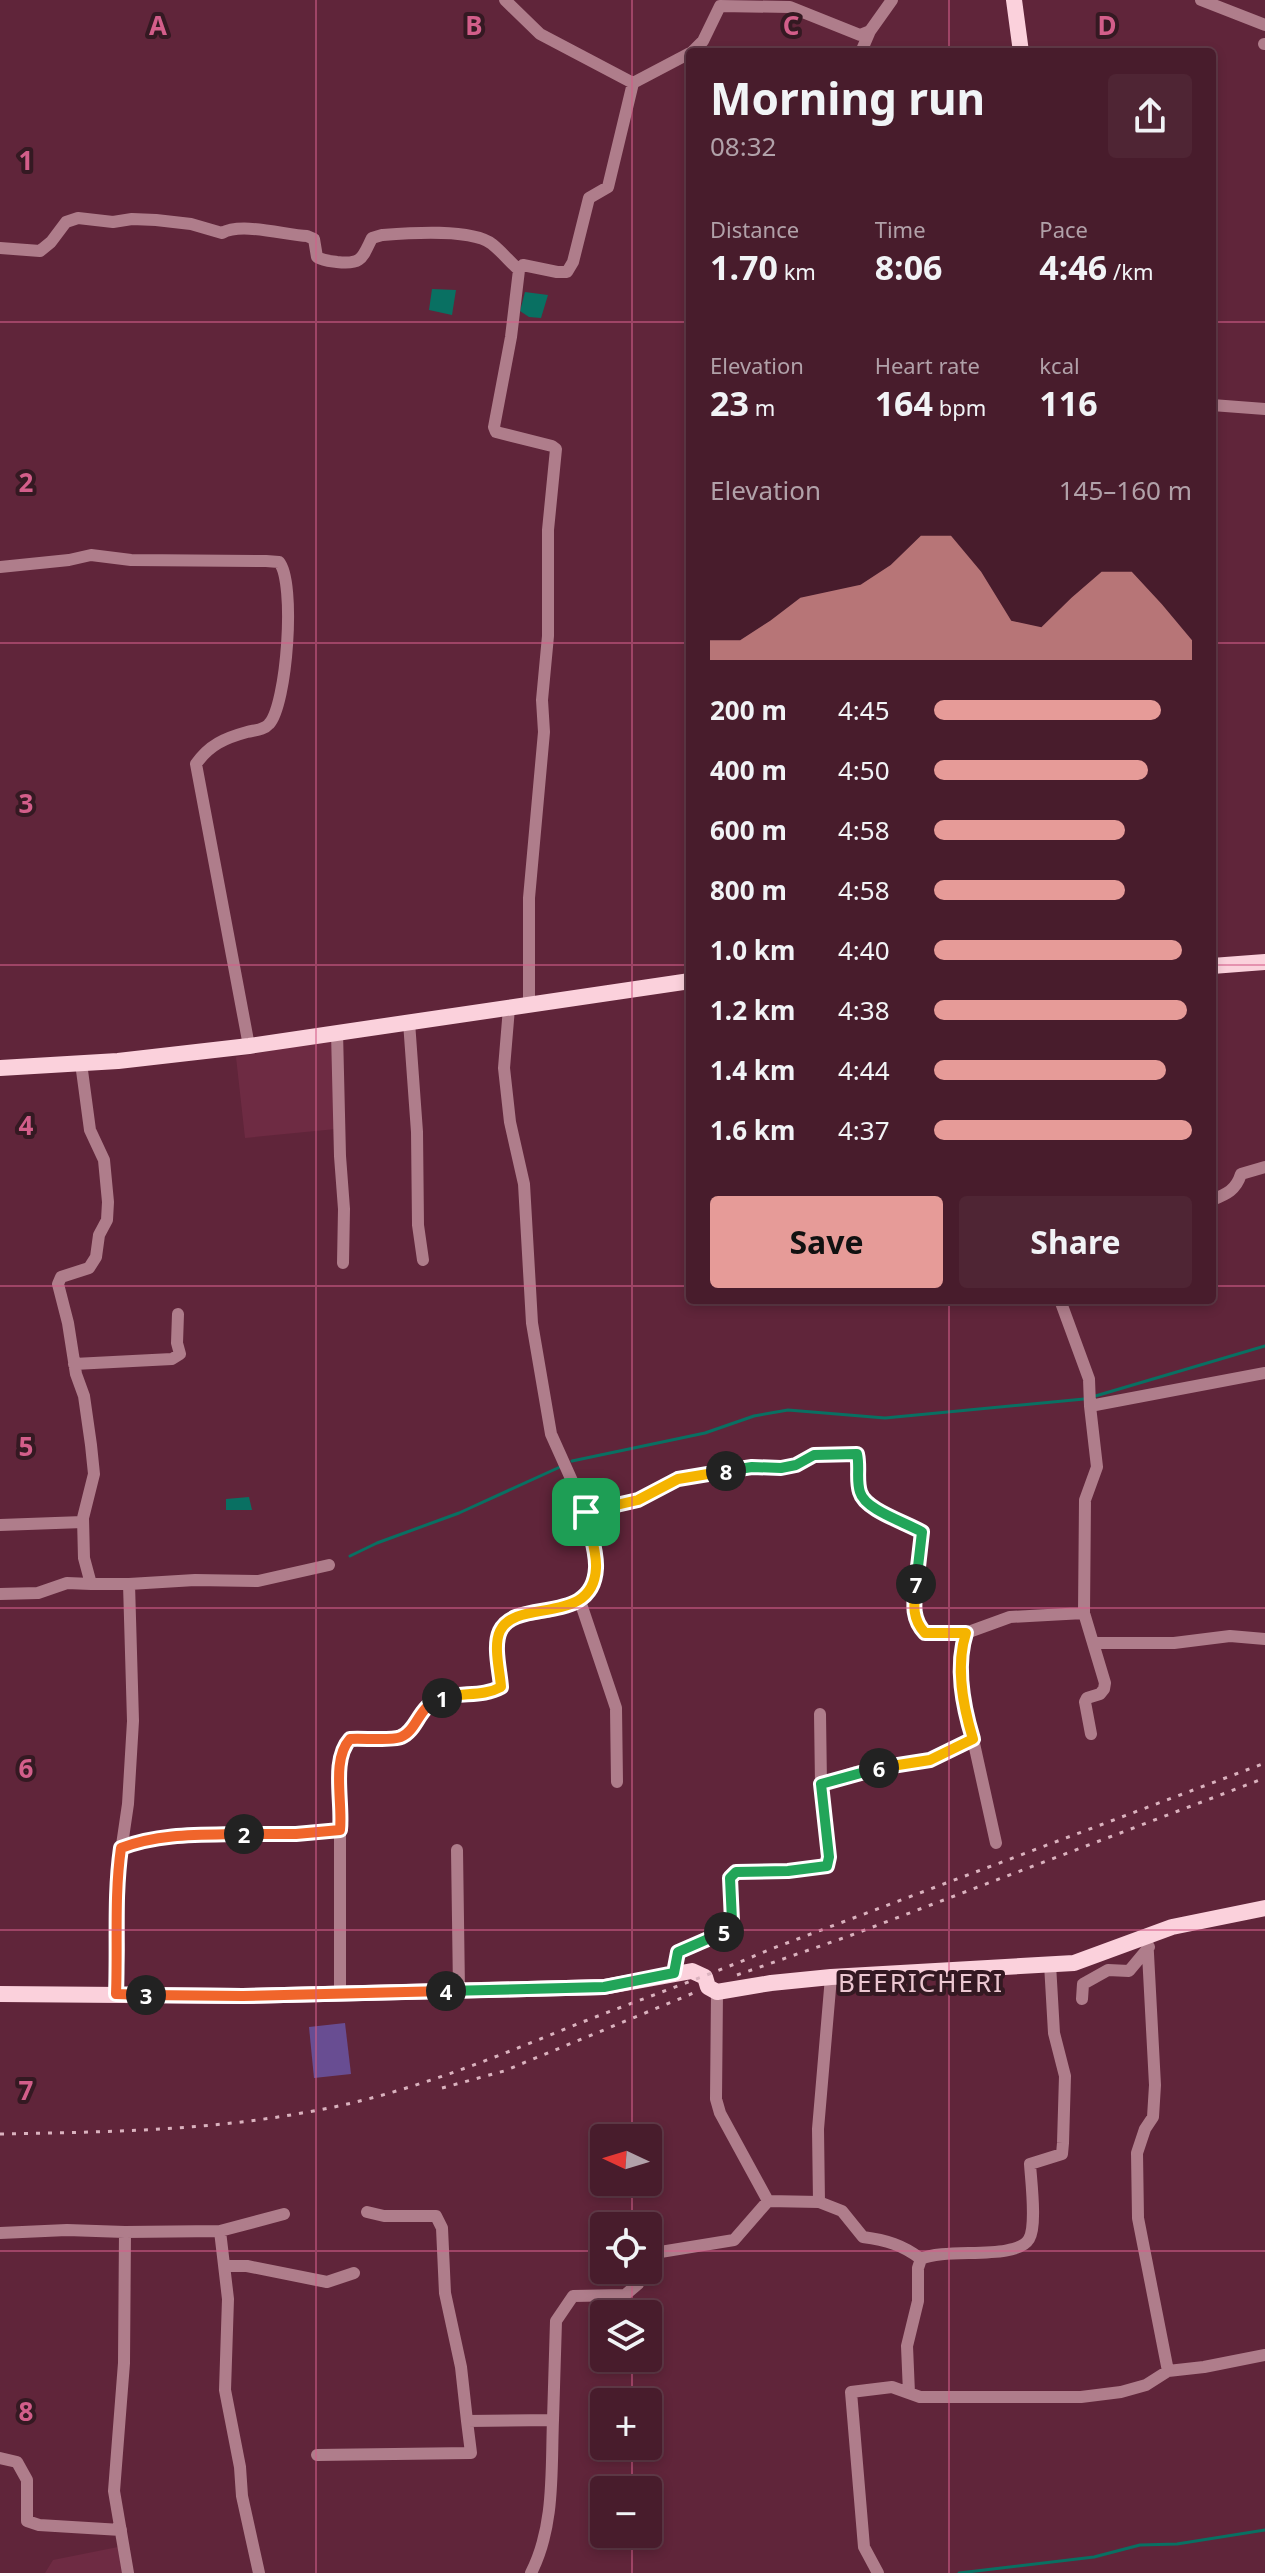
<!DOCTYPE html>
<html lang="en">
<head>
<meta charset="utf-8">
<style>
  :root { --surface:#481c2c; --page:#4f2534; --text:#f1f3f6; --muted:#b1a1a9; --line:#603a48; --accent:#e69b98 }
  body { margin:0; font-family:"Noto Sans",sans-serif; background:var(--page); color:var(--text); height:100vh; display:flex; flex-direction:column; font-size:30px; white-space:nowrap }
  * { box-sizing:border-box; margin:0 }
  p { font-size:26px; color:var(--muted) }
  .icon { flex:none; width:44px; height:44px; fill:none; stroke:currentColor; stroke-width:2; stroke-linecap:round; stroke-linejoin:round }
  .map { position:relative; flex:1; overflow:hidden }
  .sheet { position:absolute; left:686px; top:48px; width:530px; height:1256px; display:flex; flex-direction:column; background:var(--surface); border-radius:8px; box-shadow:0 4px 12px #0003,0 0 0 2px var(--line) }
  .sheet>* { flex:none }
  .needle { width:52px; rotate:274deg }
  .fabs { position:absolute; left:590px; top:2124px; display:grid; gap:16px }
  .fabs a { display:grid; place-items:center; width:72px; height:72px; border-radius:8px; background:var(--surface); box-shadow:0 4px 12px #0003,0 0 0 2px var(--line); font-size:40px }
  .pin { position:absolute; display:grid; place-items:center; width:68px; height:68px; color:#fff; margin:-34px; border-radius:16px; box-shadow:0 4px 12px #0006 }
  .km { position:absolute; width:40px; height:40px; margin:-20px; border-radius:50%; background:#222; color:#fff; font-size:22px; line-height:40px; text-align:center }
  .round { display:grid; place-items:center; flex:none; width:84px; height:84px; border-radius:8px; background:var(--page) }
  .head { display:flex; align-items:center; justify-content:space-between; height:136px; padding:0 24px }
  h1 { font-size:44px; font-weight:700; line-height:60px }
  .stats { display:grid; grid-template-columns:repeat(3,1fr); gap:12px; height:136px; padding:8px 24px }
  .stats div { display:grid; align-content:center }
  .stats b { font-size:34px; font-weight:700 }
  .stats small { font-size:22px; font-weight:400 }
  .stats p { font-size:22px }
  .chart { height:224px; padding:16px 24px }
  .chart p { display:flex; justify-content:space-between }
  .chart svg { width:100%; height:144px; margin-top:8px; fill:var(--accent); opacity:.7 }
  .cta { display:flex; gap:16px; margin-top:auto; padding:16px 24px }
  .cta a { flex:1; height:92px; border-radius:8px; background:var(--accent); color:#111; font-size:32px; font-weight:700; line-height:92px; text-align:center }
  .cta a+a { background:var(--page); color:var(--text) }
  ul { padding:0 24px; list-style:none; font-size:26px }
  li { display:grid; grid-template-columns:128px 96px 1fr; align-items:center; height:60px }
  li i { height:20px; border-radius:10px; background:var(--accent) }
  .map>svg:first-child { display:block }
</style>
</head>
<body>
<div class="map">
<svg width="1265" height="2573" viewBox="0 0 1265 2573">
  <rect width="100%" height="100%" fill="#60253a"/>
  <path fill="#6e2b43" d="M333,1039L336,1129L245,1138L236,1057Z
    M118,2547L122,2573H45L53,2560Z"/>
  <path fill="#684d92" d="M345,2023L351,2074L314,2078L309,2027Z"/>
  <path fill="#097062" d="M432,289L456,290L452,315L429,310Z
    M525,292L548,295L541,318L529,317L520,311Z
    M249,1497L252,1510H226V1499Z"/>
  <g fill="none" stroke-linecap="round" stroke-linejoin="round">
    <path stroke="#097062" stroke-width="3" d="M1092,1397L1265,1346
      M572,1461L705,1433L754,1416L788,1410L885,1418L1084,1399
      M350,1556L377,1543L459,1513L560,1467
      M959,2573L1094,2557L1140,2545L1177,2544L1265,2530"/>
    <path stroke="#af7d8b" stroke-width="12" d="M505,0L540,34L633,83L690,53
      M1201,0L1265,25
      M870,31L892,0
      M1264,44H1265
      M692,52L703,41L720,6L790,7L860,35L870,31L861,52
      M0,248L40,251L51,242L66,222L78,218L113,222L132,219L156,220L191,224L222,233C241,222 285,235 307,236L314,239L317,257C324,261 330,261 337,262C362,265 362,258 372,238L382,235C408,233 471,228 492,244C502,252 510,262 519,270
      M1212,405L1265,409
      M0,567L69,560L91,555L131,560L266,561L279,562C296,582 287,705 269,724C264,730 255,730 247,732C225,738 209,745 196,764L249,1046
      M529,1005V898L544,732L542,700L548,636V530L556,449L552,446L496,432L494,427L511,337L519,270L523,265L557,272H567L573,262L589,198L608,187L633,83
      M409,1022L417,1132L418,1225L423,1260
      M337,1032L340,1156L344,1209L343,1263
      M81,1063L90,1130L104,1160L108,1202L107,1220L99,1235L96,1257L89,1268L61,1277L58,1284L68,1323L76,1374L84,1396L91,1445L94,1474L83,1518L84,1558L91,1584H129L133,1721L128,1804L118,1872L119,1950L116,1994
      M1212,1200C1227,1194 1236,1190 1241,1174L1265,1167
      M1060,1300L1089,1379L1090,1406
      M74,1364L172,1359L180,1354L177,1343L178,1314
      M586,1512L638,1500L678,1479L752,1467L781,1468L796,1465L814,1455L857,1454C860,1467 856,1480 860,1492C865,1510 905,1522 922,1532L914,1613L917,1623L925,1633H966
      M0,1525L83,1522
      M129,1584L195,1580L258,1581L329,1565
      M0,1594L38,1593L67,1583L91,1584
      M580,1601L616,1708L617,1782
      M1084,1613L1105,1683L1104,1689L1100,1694L1087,1698L1085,1702L1091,1734
      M1094,1643H1174L1230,1636L1265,1639
      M820,1714L821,1784
      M973,1739L996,1843
      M121,1848C175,1827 239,1835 296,1834C310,1834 325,1832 340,1830
      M457,1850L459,1990
      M1147,1935L1155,2085L1153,2117L1145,2129L1137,2153L1138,2218L1168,2371L1204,2367L1265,2355
      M674,1973L678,1952C731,1927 734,1942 730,1878L736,1872L788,1871L827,1866L829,1857L821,1784L856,1772L930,1760L973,1739C963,1706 954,1666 966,1633L1010,1617L1084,1613L1085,1500L1097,1467L1090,1406L1265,1373
      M717,1992L716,2099L720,2113L768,2201
      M340,1993V1830C343,1802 331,1760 350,1739C367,1737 398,1744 410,1729C419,1719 422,1707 434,1700C456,1688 481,1699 501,1687L496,1641L501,1628L515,1617L547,1612L580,1601L591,1586L596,1568L586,1512L551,1434L532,1323L524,1184L510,1122L504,1068L509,1008
      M1082,1999L1083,1984L1108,1970L1129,1971L1149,1947
      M819,2202L818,2129L831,1977
      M367,2212L384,2216H436L442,2228L445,2293L461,2367L467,2421
      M220,2231L228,2299L225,2390L240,2467L242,2496L259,2573
      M0,2233L67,2230L125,2232
      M648,2254L734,2240L768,2201L819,2202L842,2211L863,2237C886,2240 903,2245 921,2259L918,2268V2301L907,2346L909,2393
      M921,2259C946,2247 1016,2261 1029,2239C1037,2226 1031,2181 1030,2164L1062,2154L1063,2143L1065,2076L1054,2033L1050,1964
      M225,2266H247L327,2282L354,2273
      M317,2455L471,2453L467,2421L553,2420L556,2321L573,2296L625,2295L638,2284L640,2270
      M0,2458L17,2462L27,2480V2521L39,2525L121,2530
      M128,2573L114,2491L124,2363L125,2232L220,2231L284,2214
      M531,2573C555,2526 551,2471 553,2420
      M878,2573L864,2547L851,2392L892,2387L920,2397H1081L1121,2392L1146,2385L1168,2371"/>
    <path stroke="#fbd1dc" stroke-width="16" d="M1014,0L1021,52
      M1212,966L1265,962
      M0,1068L118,1061L249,1046L690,981
      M0,1994L243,1996L604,1987L692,1971L705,1977L708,1987L717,1992L771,1983L831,1977L1074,1963L1172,1927L1265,1908"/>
    <path stroke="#dab2be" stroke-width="3" stroke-dasharray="4 8" stroke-linecap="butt" d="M737,1975L849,1936L1265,1778
      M442,2088L504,2071L696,1992
      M0,2134C101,2132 202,2131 302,2113C401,2097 493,2058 585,2021C647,1997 710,1975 771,1949L1265,1763"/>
  </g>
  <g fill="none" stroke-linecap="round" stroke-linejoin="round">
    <defs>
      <path id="split-1" d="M442,1698C462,1692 483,1697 501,1687C500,1671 493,1646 500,1631C516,1597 593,1627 596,1568C597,1551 589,1530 586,1512"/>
      <path id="split-2" d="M244,1834H296L340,1830C343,1802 331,1760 350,1739C362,1738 392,1741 401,1737C418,1730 418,1705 442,1698"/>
      <path id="split-3" d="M146,1995L116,1994C118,1945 114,1897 121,1848C160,1833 202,1835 244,1834"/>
      <path id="split-4" d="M146,1995L243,1996L446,1991"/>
      <path id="split-5" d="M446,1991L604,1987L674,1973L678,1952L724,1932"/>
      <path id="split-6" d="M724,1932L732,1921L730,1878L736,1872L788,1871L827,1866L829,1857L821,1784L879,1768"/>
      <path id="split-7" d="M879,1768L930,1760L973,1739C963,1706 955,1667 966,1633H925C911,1618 914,1603 916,1584"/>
      <path id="split-8" d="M726,1471L752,1467L781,1468L796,1465L814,1455L857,1454C860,1467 856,1480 860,1492C865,1510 905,1522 922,1532L916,1584"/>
      <path id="split-9" d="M586,1512L638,1500L678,1479L726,1471"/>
    </defs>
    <use href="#split-1" stroke="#fff" stroke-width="16"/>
    <use href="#split-2" stroke="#fff" stroke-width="16"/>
    <use href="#split-3" stroke="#fff" stroke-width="16"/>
    <use href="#split-4" stroke="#fff" stroke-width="16"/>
    <use href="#split-5" stroke="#fff" stroke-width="16"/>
    <use href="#split-6" stroke="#fff" stroke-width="16"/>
    <use href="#split-7" stroke="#fff" stroke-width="16"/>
    <use href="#split-8" stroke="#fff" stroke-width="16"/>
    <use href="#split-9" stroke="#fff" stroke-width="16"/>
    <use href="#split-1" stroke="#f5b400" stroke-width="10"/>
    <use href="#split-2" stroke="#f0652b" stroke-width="10"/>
    <use href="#split-3" stroke="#f0652b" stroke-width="10"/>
    <use href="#split-4" stroke="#f0652b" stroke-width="10"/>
    <use href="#split-5" stroke="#22a559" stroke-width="10"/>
    <use href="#split-6" stroke="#22a559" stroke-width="10"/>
    <use href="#split-7" stroke="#f5b400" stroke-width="10"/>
    <use href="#split-8" stroke="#22a559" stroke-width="10"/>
    <use href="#split-9" stroke="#f5b400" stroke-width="10"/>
  </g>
  <path fill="none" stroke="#d35e8a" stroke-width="2" stroke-opacity="0.55" d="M316,0V2573M632,0V2138M949,0V52M0,322H690M1212,322H1265M0,643H690M1212,643H1265M0,965H690M1212,965H1265M0,1286H690M1212,1286H1265M949,1300V2573M0,1608H1265M0,1930H1265M632,2182V2226M0,2251H604M648,2251H1265M632,2270V2314M632,2358V2402M632,2446V2490M632,2534V2573"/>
  <g text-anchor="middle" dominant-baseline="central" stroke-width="8" stroke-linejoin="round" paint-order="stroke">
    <g font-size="26" letter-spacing="2" fill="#ecc7d1" stroke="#341922">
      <text x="921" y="1982">BEERICHERI</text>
    </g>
  </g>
  <g font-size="26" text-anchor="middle" font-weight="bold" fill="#d35e8a" stroke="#341922" stroke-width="8" stroke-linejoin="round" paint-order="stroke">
    <text x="158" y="35">A</text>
    <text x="474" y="35">B</text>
    <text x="791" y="35">C</text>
    <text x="1107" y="35">D</text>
    <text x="26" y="170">1</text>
    <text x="26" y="492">2</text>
    <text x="26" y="813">3</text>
    <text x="26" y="1135">4</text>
    <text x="26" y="1456">5</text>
    <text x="26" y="1778">6</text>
    <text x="26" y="2100">7</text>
    <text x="26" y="2421">8</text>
  </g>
</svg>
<div class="fabs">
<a><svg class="needle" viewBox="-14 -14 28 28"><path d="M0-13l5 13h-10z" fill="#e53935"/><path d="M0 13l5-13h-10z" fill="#b1a1a9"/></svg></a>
<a><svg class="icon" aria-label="locate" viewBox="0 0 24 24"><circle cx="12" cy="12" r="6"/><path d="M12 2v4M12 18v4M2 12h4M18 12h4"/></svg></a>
<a><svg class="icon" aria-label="layers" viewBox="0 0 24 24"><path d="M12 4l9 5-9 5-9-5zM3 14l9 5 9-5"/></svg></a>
<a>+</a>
<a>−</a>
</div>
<div class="pin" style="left:586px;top:1512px;background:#1e9e55"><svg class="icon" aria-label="arrive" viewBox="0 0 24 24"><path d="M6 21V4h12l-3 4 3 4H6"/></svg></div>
<b class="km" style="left:442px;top:1698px">1</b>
<b class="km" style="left:244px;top:1834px">2</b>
<b class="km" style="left:146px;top:1995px">3</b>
<b class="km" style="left:446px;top:1991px">4</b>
<b class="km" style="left:724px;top:1932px">5</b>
<b class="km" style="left:879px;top:1768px">6</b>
<b class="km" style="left:916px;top:1584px">7</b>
<b class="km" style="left:726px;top:1471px">8</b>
<section class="sheet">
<div class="head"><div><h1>Morning run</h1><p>08:32</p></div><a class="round"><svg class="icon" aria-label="share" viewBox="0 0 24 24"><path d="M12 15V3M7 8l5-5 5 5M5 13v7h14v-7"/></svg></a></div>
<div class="stats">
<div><p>Distance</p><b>1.70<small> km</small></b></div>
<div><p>Time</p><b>8:06</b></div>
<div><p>Pace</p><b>4:46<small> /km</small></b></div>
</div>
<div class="stats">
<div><p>Elevation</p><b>23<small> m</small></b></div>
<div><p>Heart rate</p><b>164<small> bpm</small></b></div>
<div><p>kcal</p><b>116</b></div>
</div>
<div class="chart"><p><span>Elevation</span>145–160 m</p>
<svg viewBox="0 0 160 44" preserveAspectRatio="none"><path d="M0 44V38L10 38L20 32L30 25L40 23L50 21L60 15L70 6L80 6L90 17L100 32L110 34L120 25L130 17L140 17L150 27L160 38V44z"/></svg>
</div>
<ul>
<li><b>200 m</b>4:45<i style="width:88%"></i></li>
<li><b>400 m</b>4:50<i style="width:83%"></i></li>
<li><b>600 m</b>4:58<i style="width:74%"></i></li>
<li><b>800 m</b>4:58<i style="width:74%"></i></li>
<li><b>1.0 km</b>4:40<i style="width:96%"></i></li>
<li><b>1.2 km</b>4:38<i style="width:98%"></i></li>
<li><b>1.4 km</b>4:44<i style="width:90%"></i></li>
<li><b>1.6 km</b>4:37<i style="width:100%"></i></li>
</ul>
<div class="cta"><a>Save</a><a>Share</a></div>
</section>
</div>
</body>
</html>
